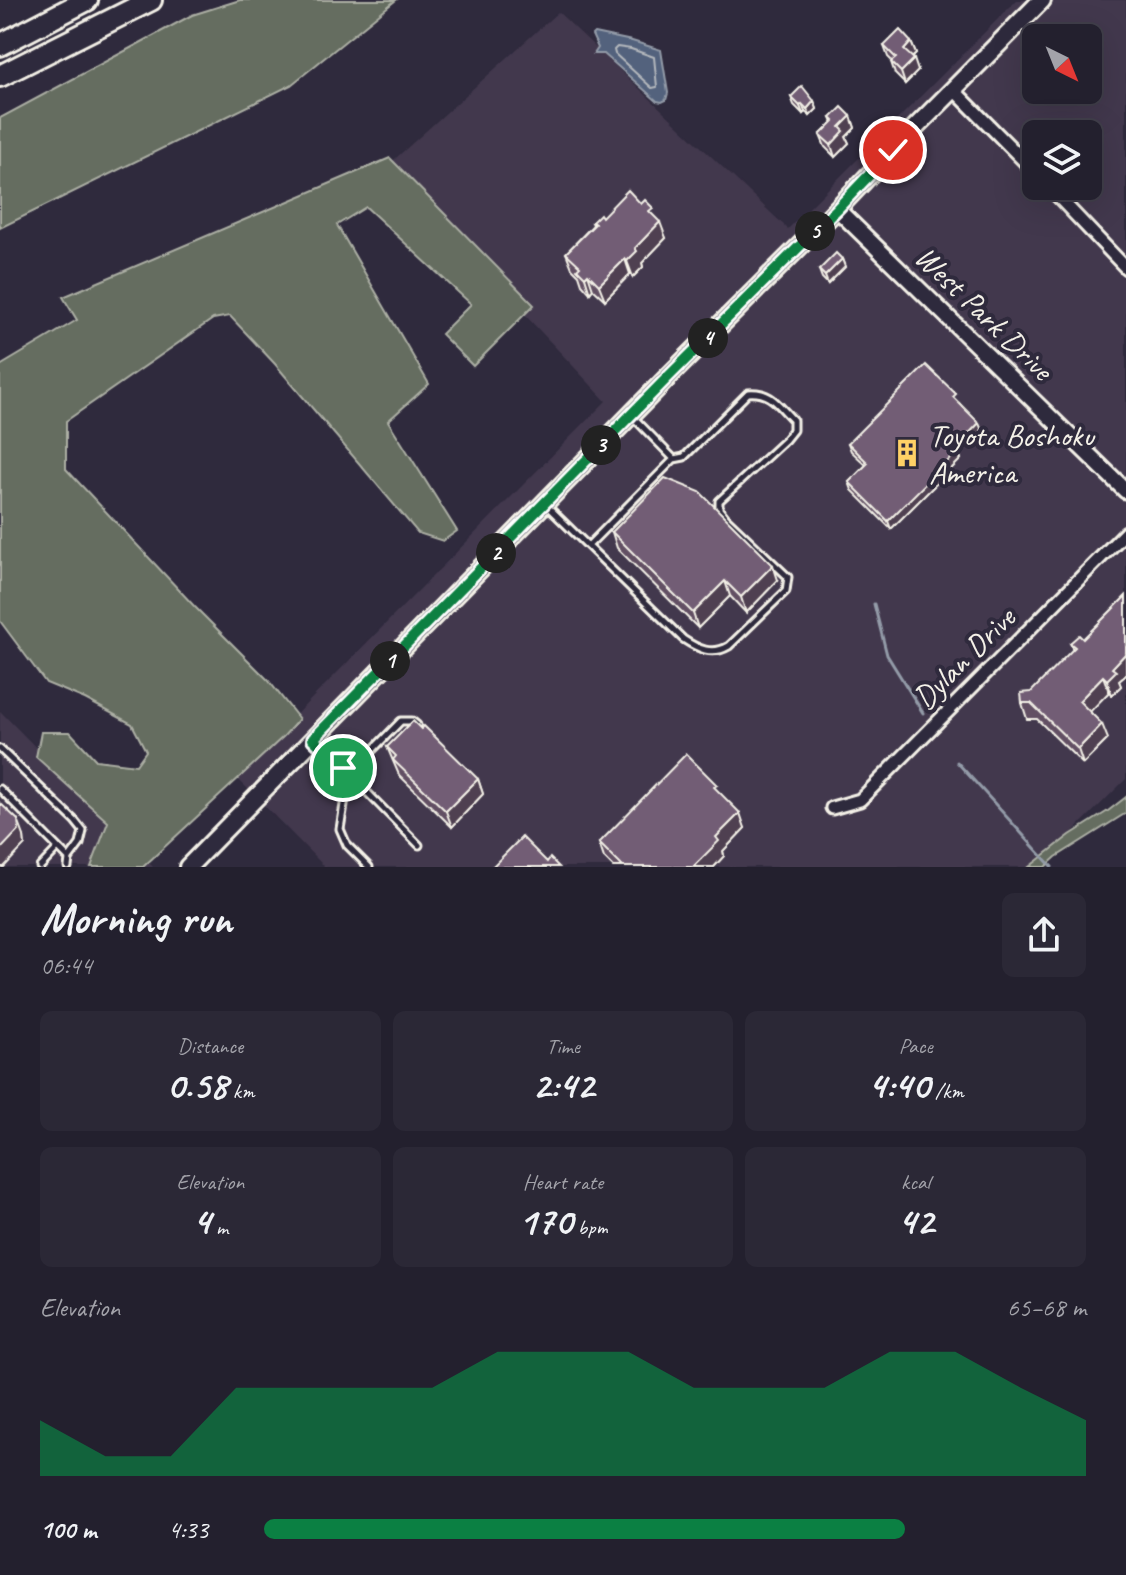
<!DOCTYPE html>
<html lang="en">
<head>
<meta charset="utf-8">
<style>
  :root { --surface:#23202e; --page:#2b2836; --text:#f1f3f6; --muted:#a3a3aa; --line:#403e4a; --accent:#0b8043 }
  body { margin:0; font-family:Caveat,sans-serif; background:var(--page); color:var(--text); height:100vh; display:flex; flex-direction:column; font-size:30px; white-space:nowrap }
  * { box-sizing:border-box; margin:0 }
  p { font-size:26px; color:var(--muted) }
  .icon { flex:none; width:44px; height:44px; fill:none; stroke:currentColor; stroke-width:2; stroke-linecap:round; stroke-linejoin:round }
  .map { position:relative; height:867px; overflow:hidden }
  .panel { display:flex; flex-direction:column; background:var(--surface); flex:1 }
  .panel>* { flex:none }
  .needle { width:52px; rotate:137deg }
  .tools { position:absolute; left:1022px; top:24px; display:grid; gap:16px }
  .tools a { display:grid; place-items:center; width:80px; height:80px; border-radius:12px; background:var(--surface); box-shadow:0 8px 32px #0002,0 0 0 2px var(--line); font-size:40px }
  .pin { position:absolute; display:grid; place-items:center; width:68px; height:68px; color:#fff; margin:-34px; border:4px solid #fff; border-radius:50%; box-shadow:0 2px 8px #0007 }
  .km { position:absolute; width:40px; height:40px; margin:-20px; border-radius:50%; background:#222; color:#fff; font-size:22px; line-height:40px; text-align:center }
  .round { display:grid; place-items:center; flex:none; width:84px; height:84px; border-radius:12px; background:var(--page) }
  .headline { display:flex; align-items:center; justify-content:space-between; height:136px; padding:0 40px }
  h1 { font-size:44px; font-weight:600; line-height:60px }
  .metrics { display:grid; grid-template-columns:repeat(3,1fr); gap:12px; height:136px; padding:8px 40px }
  .metrics div { display:grid; align-content:center; border-radius:12px; background:var(--page); text-align:center }
  .metrics b { font-size:40px; font-weight:600 }
  .metrics small { font-size:22px; font-weight:400 }
  .metrics p { font-size:22px }
  .chart { height:224px; padding:16px 40px }
  .chart p { display:flex; justify-content:space-between }
  .chart svg { width:100%; height:144px; margin-top:8px; fill:var(--accent); opacity:.7 }
  ul { padding:0 40px; list-style:none; font-size:26px }
  li { display:grid; grid-template-columns:128px 96px 1fr; align-items:center; height:60px }
  li i { height:20px; border-radius:10px; background:var(--accent) }
  .map>svg:first-child { display:block }
</style>
</head>
<body>
<div class="map">
<svg width="1126" height="867" viewBox="0 0 1126 867">
  <rect width="100%" height="100%" fill="#2f2a3d"/>
  <filter id="ink" filterUnits="userSpaceOnUse"><feTurbulence type="fractalNoise" baseFrequency=".0125" numOctaves="2"/><feDisplacementMap in="SourceGraphic" scale="16" xChannelSelector="R" yChannelSelector="G"/><feConvolveMatrix kernelMatrix="1 2 1 2 8 2 1 2 1" color-interpolation-filters="sRGB"/></filter>
  <g filter="url(#ink)">
    <path fill="#43394e" fill-rule="evenodd" d="M1017,0H1126V779L1037,867H325L235,776L606,401L386,167L558,12L788,229ZM1036,38H1088V90H1036ZM1036,134H1088V186H1036Z
      M0,711L153,867H0Z"/>
    <path fill="#656d61" stroke="#acafa4" stroke-width="2" d="M240,0H396L291,85L0,228V118L192,15Z
      M390,158L534,305L473,366L441,334L471,304L366,207L337,225L429,384L388,421L457,531L443,541L418,533L275,364L230,316L213,319L66,421V469L195,607L268,680L299,719L284,736L143,867H91L108,822L36,757L41,732H70L96,760L136,765L146,751L132,724L85,699L46,683L0,621V366L77,320L63,297Z
      M1126,797V813L1056,857L1045,867H1029L1070,835L1108,811Z"/>
    <path fill="#53627d" stroke="#939ba8" stroke-width="2" d="M594,33L632,41L661,50L668,93L666,100L662,102L657,101L604,54H594L598,48L592,35Z"/>
    <g fill="none" stroke-linecap="round" stroke-linejoin="round">
      <path stroke="#b4b8bd" stroke-width="2" d="M617,47L631,49L654,57L657,87L652,88L615,54L614,50Z"/>
      <path stroke="#939ba8" stroke-width="3" d="M874,604L887,655L923,713
        M957,762L1052,867"/>
      <defs>
        <path id="service" d="M545,504L683,639C698,649 712,656 729,646L786,591L788,577L726,518L719,509V501L785,440L793,430V420C778,405 771,391 748,393L684,457L674,459L632,416
          M588,546L674,459
          M417,725L412,721H401L349,774L419,845
          M314,740L349,774L340,829L347,845L369,867
          M0,749L75,821L83,831L80,844L69,859L68,867
          M0,789L69,859
          M40,867L58,848"/>
        <path id="minor" d="M954,90L1036,173
          M1048,186L1126,268
          M832,808L860,800L1126,532"/>
        <path id="tertiary" d="M837,209L1126,491"/>
        <path id="secondary" d="M188,867L669,376L837,209L893,150L1042,0"/>
        <path id="motorway" d="M0,45L87,0
          M0,76L151,0"/>
      </defs>
      <use href="#service" stroke="#f4f1e8" stroke-width="11"/>
      <use href="#minor" stroke="#f4f1e8" stroke-width="17"/>
      <use href="#tertiary" stroke="#f4f1e8" stroke-width="20"/>
      <use href="#secondary" stroke="#f4f1e8" stroke-width="22"/>
      <use href="#motorway" stroke="#f4f1e8" stroke-width="26"/>
      <use href="#service" stroke="#2f2a3d" stroke-width="5"/>
      <use href="#minor" stroke="#2f2a3d" stroke-width="11"/>
      <use href="#tertiary" stroke="#2f2a3d" stroke-width="14"/>
      <use href="#secondary" stroke="#2f2a3d" stroke-width="16"/>
      <use href="#motorway" stroke="#2f2a3d" stroke-width="20"/>
    </g>
    <path fill="#625064" stroke="#f4f1e8" stroke-width="2" d="M911,42L916,54L912,58L918,71L905,84L895,74L891,62L892,61L888,57L884,46Z
      M791,97L814,101L817,109L810,116L805,112L803,114L794,105Z
      M851,116L855,128L846,137L849,143L835,157L825,147L820,135L833,123L831,118Z
      M602,217L656,219L666,238L642,263L643,267L633,277L630,274L605,300L593,289L590,293L582,284L579,275L572,268L566,253L593,225L592,222Z
      M842,259L845,267L828,284L822,278L819,270Z
      M959,403L982,431L959,454L961,459L891,529L852,490L849,482L866,465L851,451L848,443Z
      M612,532L778,580L746,613L730,596L698,628L617,548Z
      M1126,596V675L1119,681L1121,686L1112,695L1109,692L1090,711L1108,739L1083,764L1037,719H1027L1022,703L1073,650L1070,643L1083,639Z
      M387,747L478,779L483,794L452,827L399,775Z
      M720,793L745,828L723,851L724,856L714,867H613L604,858L599,843Z"/>
    <path fill="#504151" stroke="#f4f1e8" stroke-width="2" d="M911,42L916,54L908,61L904,50Z
      M914,59L918,71L905,84L901,72Z
      M814,101L817,109L810,116L807,109Z
      M802,104L805,112L803,114L800,106Z
      M851,116L855,128L846,137L849,143L835,157L831,145L840,127Z
      M660,222L666,238L642,263L643,267L633,277L627,261L635,248Z
      M625,259L630,274L605,300L599,285Z
      M842,259L845,267L828,284L825,276Z
      M588,274L593,289L590,293L585,277Z
      M979,423L982,431L959,454L961,459L891,529L888,521L955,448Z
      M773,565L778,580L746,613L741,597Z
      M725,581L730,596L698,628L693,613Z
      M1126,653V675L1119,681L1121,686L1112,695L1107,680L1112,668Z
      M1103,676L1109,692L1085,717L1079,701Z
      M1102,724L1108,739L1083,764L1078,749Z
      M478,779L483,794L452,827L446,811Z
      M740,813L745,828L723,851L724,856L714,867H693L716,837Z
      M18,820L24,836L25,845L4,867H0V850Z"/>
    <path fill="#725d74" stroke="#f4f1e8" stroke-width="2" d="M900,30L911,42L904,50L914,59L901,72L891,62L896,58L884,46Z
      M802,86L814,101L807,109L802,104L800,106L791,97Z
      M842,107L851,116L840,127L844,131L831,145L820,135L834,121L831,118Z
      M628,190L641,204L645,200L653,208L649,211L660,222L635,248L637,251L627,261L625,259L599,285L588,274L585,277L577,269L580,266L566,253L595,224L592,222L600,214L602,217Z
      M836,253L842,259L825,276L819,270Z
      M926,365L956,394L953,397L979,423L955,448L958,451L888,521L849,482L868,463L848,443Z
      M665,478L700,492L773,565L741,597L725,581L693,613L612,532Z
      M1126,596V653L1112,668L1116,671L1107,680L1103,676L1079,701L1102,724L1078,749L1031,703H1022L1021,693L1031,692L1075,647L1070,643L1079,635L1083,639Z
      M413,721L421,729L424,726L478,779L446,811L393,760L396,756L387,747Z
      M686,754L717,785L714,787L740,813L716,837L719,841L693,867H623L599,843Z
      M0,803L18,820L19,830L0,850Z
      M522,837L547,862L550,858L559,867H492Z"/>
  </g>
  <g fill="none" stroke-linecap="round" stroke-linejoin="round" filter="url(#ink)">
    <defs>
      <path id="route" d="M343,768L313,739L669,376L837,209L893,150"/>
    </defs>
    <use href="#route" stroke="#fff" stroke-width="16"/>
    <use href="#route" stroke="#0b8043" stroke-width="10"/>
  </g>
  <defs>
    <symbol id="building-bare" viewBox="-9 -9 18 18"><path d="M-4-6H4V6H1V3H-1V6H-4ZM-2.5-4.3h1.7v1.8h-1.7ZM.8-4.3h1.7v1.8H.8ZM-2.5-1h1.7V.8h-1.7ZM.8-1h1.7V.8H.8Z" fill="#ffd166" stroke="#2f2a3d" stroke-width="2.5" paint-order="stroke"/></symbol>
  </defs>
  <g fill-rule="evenodd">
    <use href="#building-bare" x="887" y="433" width="40" height="40"/>
  </g>
  <g text-anchor="middle" dominant-baseline="central" stroke-width="8" stroke-linejoin="round" paint-order="stroke">
    <g font-size="32" fill="#f4f1e8" stroke="#2f2a3d">
      <text transform="translate(984 313) rotate(44)">West Park Drive</text>
      <text transform="translate(964 658) rotate(-45)">Dylan Drive</text>
    </g>
    <g font-size="32" fill="#f4f1e8" stroke="#2f2a3d" text-anchor="start">
      <text x="929" y="435">Toyota Boshoku<tspan x="929" dy="37">America</tspan></text>
    </g>
  </g>
</svg>
<div class="tools">
<a><svg class="needle" viewBox="-14 -14 28 28"><path d="M0-13l5 13h-10z" fill="#e53935"/><path d="M0 13l5-13h-10z" fill="#a3a3aa"/></svg></a>
<a><svg class="icon" aria-label="layers" viewBox="0 0 24 24"><path d="M12 4l9 5-9 5-9-5zM3 14l9 5 9-5"/></svg></a>
</div>
<div class="pin" style="left:343px;top:768px;background:#1e9e55"><svg class="icon" aria-label="arrive" viewBox="0 0 24 24"><path d="M6 21V4h12l-3 4 3 4H6"/></svg></div>
<div class="pin" style="left:893px;top:150px;background:#d93025"><svg class="icon" aria-label="check" viewBox="0 0 24 24"><path d="M5 12l5 5 9-10"/></svg></div>
<b class="km" style="left:390px;top:661px">1</b>
<b class="km" style="left:496px;top:553px">2</b>
<b class="km" style="left:601px;top:445px">3</b>
<b class="km" style="left:708px;top:338px">4</b>
<b class="km" style="left:815px;top:231px">5</b>
</div>
<section class="panel">
<div class="headline"><div><h1>Morning run</h1><p>06:44</p></div><a class="round"><svg class="icon" aria-label="share" viewBox="0 0 24 24"><path d="M12 15V3M7 8l5-5 5 5M5 13v7h14v-7"/></svg></a></div>
<div class="metrics">
<div><p>Distance</p><b>0.58<small> km</small></b></div>
<div><p>Time</p><b>2:42</b></div>
<div><p>Pace</p><b>4:40<small> /km</small></b></div>
</div>
<div class="metrics">
<div><p>Elevation</p><b>4<small> m</small></b></div>
<div><p>Heart rate</p><b>170<small> bpm</small></b></div>
<div><p>kcal</p><b>42</b></div>
</div>
<div class="chart"><p><span>Elevation</span>65–68 m</p>
<svg viewBox="0 0 160 44" preserveAspectRatio="none"><path d="M0 44V27L10 38L20 38L30 17L40 17L50 17L60 17L70 6L80 6L90 6L100 17L110 17L120 17L130 6L140 6L150 17L160 27V44z"/></svg>
</div>
<ul>
<li><b>100 m</b>4:33<i style="width:78%"></i></li>
</ul>
</section>
</body>
</html>
